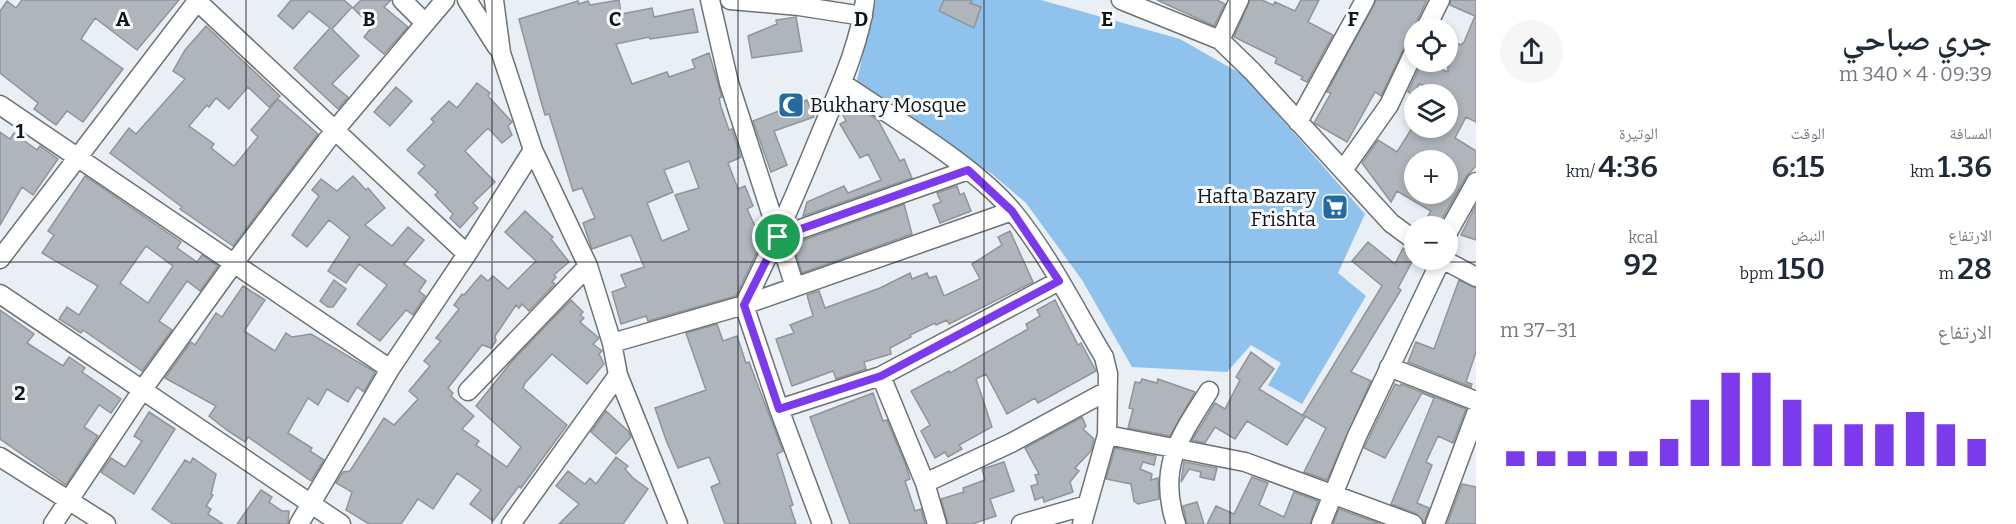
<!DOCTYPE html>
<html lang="ar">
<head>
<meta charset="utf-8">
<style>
  :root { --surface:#fff; --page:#f6f6f7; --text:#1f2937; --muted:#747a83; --accent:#7c3aed }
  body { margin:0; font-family:Bitter,"Noto Naskh Arabic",serif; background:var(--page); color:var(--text); direction:rtl; height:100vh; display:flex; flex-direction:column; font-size:22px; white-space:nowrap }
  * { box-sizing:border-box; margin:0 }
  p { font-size:20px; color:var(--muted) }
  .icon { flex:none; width:33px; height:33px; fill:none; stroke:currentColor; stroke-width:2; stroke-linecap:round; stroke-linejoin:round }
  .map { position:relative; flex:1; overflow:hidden; direction:ltr }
  .details { display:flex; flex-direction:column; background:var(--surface); width:540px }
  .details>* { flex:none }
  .buttons { position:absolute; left:1404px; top:18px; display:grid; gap:12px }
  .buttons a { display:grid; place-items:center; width:54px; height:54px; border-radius:50%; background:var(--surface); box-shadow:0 3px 9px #0003; font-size:30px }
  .pin { position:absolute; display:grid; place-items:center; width:51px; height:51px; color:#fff; margin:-26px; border:3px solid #fff; border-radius:50%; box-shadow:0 2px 6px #0007 }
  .round { display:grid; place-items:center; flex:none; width:63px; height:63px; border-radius:32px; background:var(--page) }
  .summary { display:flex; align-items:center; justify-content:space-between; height:102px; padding:0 24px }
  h1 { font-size:33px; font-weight:600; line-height:45px }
  .metrics { display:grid; grid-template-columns:repeat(3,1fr); gap:9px; height:102px; padding:6px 24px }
  .metrics div { display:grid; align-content:center }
  .metrics b { font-size:30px; font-weight:600 }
  .metrics small { font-size:16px; font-weight:400 }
  .metrics p { font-size:16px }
  .chart { height:168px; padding:12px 24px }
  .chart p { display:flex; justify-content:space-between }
  .chart svg { width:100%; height:108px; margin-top:6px; stroke:var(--accent); stroke-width:6 }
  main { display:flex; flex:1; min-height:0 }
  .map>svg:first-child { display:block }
</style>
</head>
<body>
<main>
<section class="details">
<div class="summary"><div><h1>جري صباحي</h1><p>09:39 · 4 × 340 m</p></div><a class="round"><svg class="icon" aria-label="share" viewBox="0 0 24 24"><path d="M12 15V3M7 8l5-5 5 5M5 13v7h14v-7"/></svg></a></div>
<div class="metrics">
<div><p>المسافة</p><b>1.36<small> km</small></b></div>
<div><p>الوقت</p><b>6:15</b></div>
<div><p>الوتيرة</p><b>4:36<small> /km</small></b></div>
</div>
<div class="metrics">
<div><p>الارتفاع</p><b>28<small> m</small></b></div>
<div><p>النبض</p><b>150<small> bpm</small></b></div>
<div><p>kcal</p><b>92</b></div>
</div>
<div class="chart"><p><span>الارتفاع</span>31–37 m</p>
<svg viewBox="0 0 160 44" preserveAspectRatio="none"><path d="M5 44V38M15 44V38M25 44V38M35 44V38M45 44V38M55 44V33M65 44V17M75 44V6M85 44V6M95 44V17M105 44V27M115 44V27M125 44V27M135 44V22M145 44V27M155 44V33"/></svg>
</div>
</section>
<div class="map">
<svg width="1476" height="524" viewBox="0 0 1476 524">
  <rect width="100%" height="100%" fill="#e9eff4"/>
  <path fill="#8fc3ee" d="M876,0H1041L1180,39L1243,75L1365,214L1338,273L1366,296L1302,404L1268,385L1281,363L1251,345L1227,372L1132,367L1082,280L1026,203L992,174L856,84Z"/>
  <path fill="#afb5ba" stroke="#8f9599" stroke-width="1.5" fill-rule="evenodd" d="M22,0H179L137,50L95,18L81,39L123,69L83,122L67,111L56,125L34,109L38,103L0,73V11L7,1L16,8Z
    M291,0H344L352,7L332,29L359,56L332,84L348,97L338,109L294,68L330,28L309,11L293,29L278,16Z
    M361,0H391L384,7L408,27L384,54L364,37L372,27L353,8Z
    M619,0L621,14L652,8L654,17L693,9L698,32L650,39L649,37L616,44L632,84L667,72L669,77L695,68L692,60L709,53L722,97L719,98L721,107L729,130L732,129L741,157L728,163L738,189L745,186L753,206L747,209L762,241L736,296L648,321L646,316L621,324L612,292L626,287L621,275L644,267L631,235L592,249L583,223L595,218L582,188L573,191L549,114L545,115L540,98L519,19L578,1L579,4L588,1L590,5ZM689,161L699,188L675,195L689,230L662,241L647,203L673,192L664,170Z
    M944,0H972L970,3L981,7L974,28L939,11Z
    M1157,0H1217L1225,4L1214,26Z
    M1250,0H1262L1273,5L1275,2L1295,11L1301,0H1319L1308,22L1333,35L1307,82L1301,79L1303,77L1275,63L1277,58L1234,37Z
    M1376,0H1427L1381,96L1375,92L1347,142L1314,123L1331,93L1327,92Z
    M1451,0H1476V122L1466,117L1455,138L1476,151V166L1466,177L1438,226H1422L1431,211L1397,191L1391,202L1362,163L1378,140L1397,152L1412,128H1448V94L1419,84L1414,95L1408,92L1422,62L1448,72V39L1461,45L1464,42L1475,16L1450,5ZM1414,160H1448V168L1456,173L1448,187V194H1414Z
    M796,17L802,51L752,58L748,36L777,24L776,20Z
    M206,26L280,96L269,107L248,87L229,109L216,98L209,107L207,105L189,126L214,144L211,148L234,166L258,137L251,130L278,99L318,134L233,246L180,209L182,207L110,153L129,128L136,134L185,79L173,71L185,50Z
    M477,83L490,93L488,96L512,122L508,126L512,135L502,143L488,128L465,151L495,182L473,203L478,208L460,228L450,218L453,214L435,195L438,192L418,173L425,166L407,150L434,122L431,119L449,101L457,108Z
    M396,87L412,101L390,126L374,112Z
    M807,100L814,117L774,131L787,165L771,172L753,121Z
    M847,100L878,120L900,161L904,159L912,178L803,216L807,202L844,186L848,193L881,180L868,154L860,158L840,124L846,121L842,113Z
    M0,132L10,139L14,133L37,150L40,146L58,159L33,195L22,187L0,225Z
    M85,176L181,242L177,248L197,262L202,255L218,266L200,291L187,281L159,321L172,330L142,371L83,330L81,333L59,319L67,307L79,315L98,286L42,253L54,235L48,231ZM146,246L173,266L148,303L120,283Z
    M353,176L366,190L368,188L385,208L365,225L392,246L408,227L424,240L404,264L426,281L419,291L425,296L413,315L406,310L380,341L357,324L387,285L359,264L346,283L328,271L350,237L329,220L307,247L292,235L319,196L312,190L321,179L337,191Z
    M957,186L960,195L964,193L971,211L940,223L933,205L941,202L937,193Z
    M904,204L912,234L802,273L793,244Z
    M1476,205V240L1461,235Z
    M525,211L553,237L551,239L569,262L554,275L556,277L552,282L555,284L529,311L522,304L519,308L516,305L495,336L496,341L491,348L482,345L448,388L453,393L451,396L474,416L462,429L479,441L476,445L507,467L521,447L476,406L513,360L571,300L583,312L580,315L584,318L580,322L599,338L593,344L602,351L599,354L604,364L587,384L552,354L525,383L523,388L567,425L521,488L519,486L493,521L470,504L481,490L457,473L433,509L418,499L401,524H369L346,510L352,492L336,483L343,472L350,471L384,418L394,425L418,399L409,391L430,366L424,361L441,341L436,338L459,309L454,305L462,294L464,295L481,275L488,281L493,276L508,289L536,261L505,232Z
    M1010,231L1033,282L949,324L947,320L936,325L935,323L910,335L911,337L890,348L891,354L864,362L866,369L836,379L833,371L792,386L776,339L794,333L790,325L813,316L807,295L819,291L825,308L880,288L910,273L912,279L927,273L929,278L936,276L944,296L980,279L972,264L1002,245L998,237Z
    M1368,242L1395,264L1403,248L1414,255V258L1398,288L1401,290L1351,372L1371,381L1327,480L1304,472L1326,428L1303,415L1382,286L1352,261Z
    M334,280L346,289L333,307H328L320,301Z
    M1459,280L1476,288V352L1466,382L1472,384L1471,387L1408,362L1416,342L1434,349Z
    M243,286L265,300L244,331L275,351L286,333L292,337L311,334L375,372L364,392L357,387L348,402L327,389L318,405L308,398L288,433L312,448L310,451L324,460L311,481L248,437L245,442L228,431L209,416L216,406L165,378L191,342L195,345L216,313L222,317Z
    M1055,300L1078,345L1081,343L1096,371L1038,403L1035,398L1007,414L986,374L976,379L992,427L959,445L962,449L948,457L945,452L935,458L921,431L930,425L911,391L949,371L950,373L1028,329L1026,324L1040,316L1037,310Z
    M0,310L34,334L27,343L63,366L69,357L85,368L82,372L121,399L111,413L99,405L84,427L98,436L66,485L0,439Z
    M717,324L723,341L737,336L746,363L749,362L783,451L777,454L793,505L790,506L796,524H725L711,487L720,483L709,457L678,468L666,440L655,408L706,390L686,333Z
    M1251,352L1274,369L1259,389L1305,417L1287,445L1247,421L1235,439L1215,427L1205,443L1192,440L1215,403L1225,409L1240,380L1236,377Z
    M1142,379L1157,383L1158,379L1195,392L1170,436L1128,428L1133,409L1129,408L1135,382L1140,383Z
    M1395,384L1400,386L1401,384L1466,409L1453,443L1438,436L1426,462L1432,465L1417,503L1429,508L1424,524L1417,514L1391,504L1434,398L1422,393L1385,458L1364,448Z
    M873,393L883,421L887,420L906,466L910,479L905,481L915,511L921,509L925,524H850L810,417Z
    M606,411L628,431L631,437L616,454L591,432Z
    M149,412L175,429L134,494L101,472L111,458L125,467L142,441L134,436Z
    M1082,417L1086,426L1083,429L1094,439L1091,451L1075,468L1079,471L1070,482L1073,492L1044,502L1043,497L1035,500L1031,486L1038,484L1035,475L1039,474L1025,448Z
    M1115,448L1156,456L1154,465L1143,462L1140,469L1152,474L1151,480L1158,478L1159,499L1138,504L1134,501L1131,484L1106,479Z
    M616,457L628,466L625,469L633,478L648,489L623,524H559L579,504L556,486L568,471L582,482L585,484L590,478L596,484Z
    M193,458L216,474L211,494L213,495L206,506L211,509L208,514L223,524H173L152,509L185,460L190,463Z
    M1004,462L1014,491L990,499L996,516L972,524H948L941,499L964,492L963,488L985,480L982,469Z
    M1184,462L1217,468L1214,480L1200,477L1201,472L1189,469L1181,482Z
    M1252,477L1268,483L1259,505L1284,517L1294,492L1318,501L1310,524H1207L1216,506L1234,514Z
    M1462,484L1476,487V524H1447Z
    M261,490L272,497L269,502L282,511H289L288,524H237Z
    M1197,502L1204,524H1187L1183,506Z
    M1339,509L1381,524H1333Z"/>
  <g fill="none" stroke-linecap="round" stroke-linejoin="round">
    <defs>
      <path id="minor" d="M196,0L467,254
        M402,0L425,23
        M467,0L497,47
        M494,0L501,53L533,150L588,266L612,343L618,375L678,524
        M710,0L729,83L795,287
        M730,0L799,6L863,16
        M1121,0L1220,40L1252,71L1391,223L1414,240
        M1426,28L1440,0
        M1220,40L1239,0
        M842,83C893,118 976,166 1014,213C1049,256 1075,309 1104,357L1108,374L1107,435L1082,524
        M0,105L390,369
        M1298,122L1365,0
        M1343,170L1389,105L1414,52
        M1448,232L1476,182
        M778,237L968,170
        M0,259L198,0
        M1444,260L1476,277
        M0,294L341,524
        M612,343L744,305L1012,211
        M1389,367L1476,401
        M881,376L925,483L937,524
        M468,391L588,266
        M779,409L881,376L1059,281
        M1107,435L1245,462L1413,524
        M0,457L106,524
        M925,483L1011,443L1107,391
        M53,524L143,389L234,263L335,130L445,0
        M299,524L390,369L467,254L533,150
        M511,524L618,375
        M822,524L779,409L744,305C773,247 798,189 822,130C839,89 860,44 865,0
        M1021,524L1087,505
        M1176,524C1157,467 1180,437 1209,391
        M1321,524L1357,436L1441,260
        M1435,524L1476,414"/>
    </defs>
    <use href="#minor" stroke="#6c7276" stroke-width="21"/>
    <use href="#minor" stroke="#fff" stroke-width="18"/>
  </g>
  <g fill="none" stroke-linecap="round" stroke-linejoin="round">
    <defs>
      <path id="route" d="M968,170L1012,211L1059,281L881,376L779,409L744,305L778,237Z"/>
    </defs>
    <use href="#route" stroke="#fff" stroke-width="12"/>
    <use href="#route" stroke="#7c3aed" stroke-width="8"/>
  </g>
  <path fill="none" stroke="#121416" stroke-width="1.5" stroke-opacity="0.55" d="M246,0V524M492,0V524M738,0V524M984,0V524M1230,0V524M0,262H1476"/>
  <defs>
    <symbol id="mosque-square" viewBox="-11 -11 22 22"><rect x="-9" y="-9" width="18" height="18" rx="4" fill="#246ca0" stroke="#f8fcff"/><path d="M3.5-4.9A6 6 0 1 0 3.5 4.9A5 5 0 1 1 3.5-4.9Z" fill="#fff"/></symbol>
    <symbol id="supermarket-square" viewBox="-11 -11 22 22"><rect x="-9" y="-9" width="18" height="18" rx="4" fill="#246ca0" stroke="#f8fcff"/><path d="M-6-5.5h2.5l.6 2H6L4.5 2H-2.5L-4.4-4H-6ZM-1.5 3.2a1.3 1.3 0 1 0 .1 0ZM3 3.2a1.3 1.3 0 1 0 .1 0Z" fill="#fff"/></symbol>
  </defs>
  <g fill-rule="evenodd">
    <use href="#mosque-square" x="776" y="90" width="30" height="30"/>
    <use href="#supermarket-square" x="1320" y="192" width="30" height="30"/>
  </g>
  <g text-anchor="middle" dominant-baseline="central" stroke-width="6" stroke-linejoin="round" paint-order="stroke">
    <g font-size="20" fill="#121416" stroke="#f8fcff" text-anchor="start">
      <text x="810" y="105">Bukhary Mosque</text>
      <text x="1316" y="196" text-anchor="end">Hafta Bazary<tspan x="1316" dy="23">Frishta</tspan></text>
    </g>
  </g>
  <g font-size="20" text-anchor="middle" font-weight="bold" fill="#121416" stroke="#f8fcff" stroke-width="6" stroke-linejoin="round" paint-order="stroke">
    <text x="123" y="26">A</text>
    <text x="369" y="26">B</text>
    <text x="615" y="26">C</text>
    <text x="861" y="26">D</text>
    <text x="1107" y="26">E</text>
    <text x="1353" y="26">F</text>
    <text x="20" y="138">1</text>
    <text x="20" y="400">2</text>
  </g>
</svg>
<div class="buttons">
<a><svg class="icon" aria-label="locate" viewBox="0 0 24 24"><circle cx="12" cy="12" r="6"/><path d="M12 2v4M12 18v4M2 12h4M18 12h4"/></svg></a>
<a><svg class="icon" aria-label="layers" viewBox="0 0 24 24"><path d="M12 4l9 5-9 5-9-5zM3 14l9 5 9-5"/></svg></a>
<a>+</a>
<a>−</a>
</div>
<div class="pin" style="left:778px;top:237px;background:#1e9e55"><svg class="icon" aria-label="arrive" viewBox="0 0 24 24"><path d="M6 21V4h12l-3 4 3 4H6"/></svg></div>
</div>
</main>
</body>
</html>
